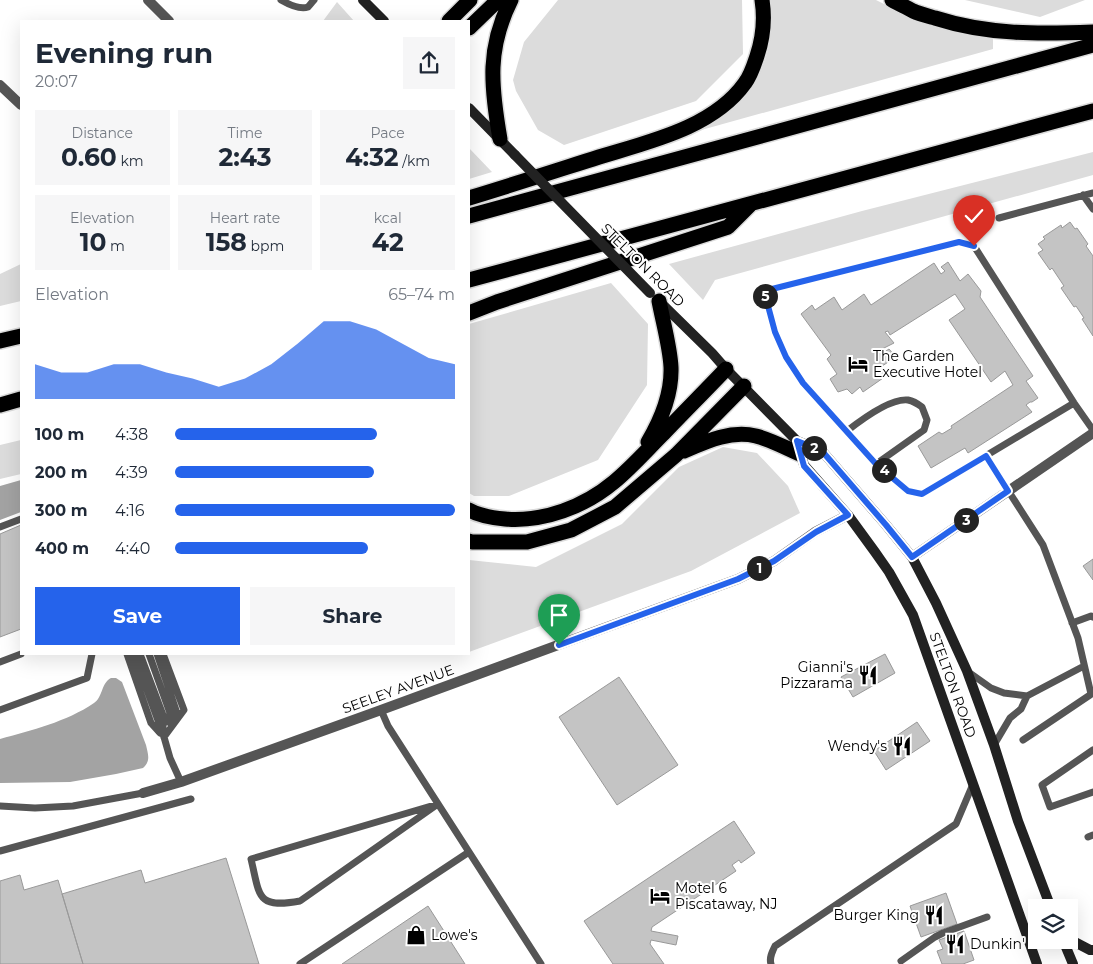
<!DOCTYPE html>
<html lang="en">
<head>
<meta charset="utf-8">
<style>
  :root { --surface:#fff; --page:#f6f6f7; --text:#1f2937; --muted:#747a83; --accent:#2563eb }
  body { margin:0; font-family:Montserrat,sans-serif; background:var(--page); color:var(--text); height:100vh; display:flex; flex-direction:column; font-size:19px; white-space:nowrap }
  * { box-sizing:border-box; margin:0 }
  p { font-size:16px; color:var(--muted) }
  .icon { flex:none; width:28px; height:28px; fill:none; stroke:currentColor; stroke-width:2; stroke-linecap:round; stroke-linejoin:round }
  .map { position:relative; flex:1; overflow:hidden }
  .side { position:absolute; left:20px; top:20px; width:450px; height:635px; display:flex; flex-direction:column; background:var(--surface); border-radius:0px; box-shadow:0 5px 20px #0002 }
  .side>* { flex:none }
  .fabs { position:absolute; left:1028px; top:899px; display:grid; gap:10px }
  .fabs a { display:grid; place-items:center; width:50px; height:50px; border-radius:0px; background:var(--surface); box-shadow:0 5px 20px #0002; font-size:25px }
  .pin { position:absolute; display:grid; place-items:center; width:42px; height:42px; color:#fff; margin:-51px -21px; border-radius:50% 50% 50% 0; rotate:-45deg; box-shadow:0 0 5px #0007 }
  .pin .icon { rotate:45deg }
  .km { position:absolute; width:25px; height:25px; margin:-12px; border-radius:50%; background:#222; color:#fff; font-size:14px; line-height:25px; text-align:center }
  .round { display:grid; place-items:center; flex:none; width:52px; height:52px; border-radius:0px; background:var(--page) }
  .headline { display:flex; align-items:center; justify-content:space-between; height:85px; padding:0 15px }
  h1 { font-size:28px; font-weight:700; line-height:38px }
  .figures { display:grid; grid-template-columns:repeat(3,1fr); gap:8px; height:85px; padding:5px 15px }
  .figures div { display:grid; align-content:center; border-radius:0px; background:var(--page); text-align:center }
  .figures b { font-size:25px; font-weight:700 }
  .figures small { font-size:14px; font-weight:400 }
  .figures p { font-size:14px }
  .chart { height:140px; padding:10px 15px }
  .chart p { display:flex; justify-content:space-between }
  .chart svg { width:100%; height:90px; margin-top:5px; fill:var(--accent); opacity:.7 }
  .cta { display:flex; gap:10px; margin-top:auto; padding:10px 15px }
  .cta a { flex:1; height:58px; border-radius:0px; background:var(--accent); color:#fff; font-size:20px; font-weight:700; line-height:58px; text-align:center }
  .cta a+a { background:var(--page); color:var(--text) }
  ul { padding:0 15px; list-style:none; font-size:16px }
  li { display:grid; grid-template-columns:80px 60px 1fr; align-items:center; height:38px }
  li i { height:12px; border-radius:6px; background:var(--accent) }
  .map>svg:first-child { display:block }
</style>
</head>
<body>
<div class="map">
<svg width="1093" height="964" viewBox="0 0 1093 964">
  <rect width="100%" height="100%" fill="#fff"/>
  <path fill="#dcdcdc" d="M558,0H742L743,54L696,101L564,145L538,130L516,91L513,80L524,42Z
    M770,0H876L898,11L941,27L993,39V49L669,139C686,133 704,128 719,118C752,97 771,62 771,23C771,15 771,8 770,0Z
    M965,0H1085L1040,17Z
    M337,2L354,21H323Z
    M469,148L492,172L469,179Z
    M1093,152V175L715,280L703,300L669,264L862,211Z
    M21,264V301L0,306V274Z
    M611,283L648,324L647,385L598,460L509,496H474L469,493V324Z
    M21,440V474L0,479V445Z
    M723,447L757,453L788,486L800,513L691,571L469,652V560L536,567L622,524L679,467Z"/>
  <path fill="#a3a3a3" d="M21,480V512L0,520V486Z
    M111,678H116L122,682L146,745C148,754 151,761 143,768L116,774L70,782L0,783V739C32,730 66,722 94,703C103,697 101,683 111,678Z"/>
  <path fill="#c4c4c4" stroke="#999" d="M1070,222L1075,229L1077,228L1088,244L1086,246L1093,256V336L1082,319L1084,318L1076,306L1074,307L1061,288L1064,286L1052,268L1050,270L1038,253L1043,250L1038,244L1045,239L1043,237L1061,225L1062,228Z
    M948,262L960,281L968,274L981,291L980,297L1033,376L1026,381L1038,398L1032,402H1030L1026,405L1032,412L968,453L965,448L931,468L918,446L939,432L942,434L952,428L951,426L1013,385L1005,371L991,382L949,320L965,309L955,294L890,335L888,331L885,332L894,343L880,350L883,353L889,349L896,357L879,368L886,376L863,392L860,387L852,394L847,389L838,392L830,379L837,374L827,359L831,355L801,314L812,305L815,310L834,297L842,310L864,294L871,305L934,263L941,274L945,271L941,267Z
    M21,525V629L0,637V534Z
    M1093,559V580L1083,566Z
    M885,654L895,673L853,697L841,677Z
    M619,677L678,765L617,805L559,717Z
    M917,722L930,741L886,770L874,751Z
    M734,821L755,853L741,863L739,860L732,865L736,871L652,927L651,931L678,936L676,945L651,940L650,944L664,964H613L584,921Z
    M226,858L259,964H83L62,894L141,870L145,883Z
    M20,875L24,890L58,880L83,964H0V881Z
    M946,893L957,924L921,937L910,906Z
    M428,906L465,964H342Z
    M964,931L974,960L963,964H942L937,951L943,949L939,940Z"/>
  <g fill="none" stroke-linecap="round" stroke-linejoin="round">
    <defs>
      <path id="highway" d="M892,0C899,4 906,7 913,11C920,14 928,16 935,18C988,35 1039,34 1093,32
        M449,21L470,0
        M469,28L498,0
        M500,139C496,116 492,91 493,67C494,44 501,20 511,0
        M469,198C512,185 555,171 599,157C648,142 713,128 745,83C751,75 754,65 757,56C763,38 765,19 762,0
        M469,216L1093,45
        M469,280L1093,111
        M469,313L497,302L728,227L751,204
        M0,341L21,336
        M0,405L21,399
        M648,442C661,420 672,393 671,367C670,347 663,322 659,301
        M684,451C707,441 731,430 756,436C771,440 786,448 800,454
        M469,510C480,516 493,518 505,519C544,522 584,507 614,482C631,468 647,450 663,434C684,412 705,391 726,369
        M469,541L472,542H527L571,530L615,507L676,455L744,386"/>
    </defs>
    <use href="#highway" stroke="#dbdbdb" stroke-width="18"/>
    <path stroke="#555" stroke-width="7" d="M281,0C288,4 300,10 308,7C309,6 313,1 314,0
      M1083,195L1093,209
      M999,218L1093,193
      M1074,403L922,494L908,491L876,464L803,383L786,357L775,332L763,291L959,242L974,246L1074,403L1093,430
      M847,431C861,420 890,398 908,400C913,401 918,404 922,407L927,420L924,430L876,464
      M986,456L1043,545L1078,638L1091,694
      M0,527L21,519
      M1072,623L1091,616L1093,617
      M127,654L151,723L160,733
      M134,654L164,737L170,758L181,782
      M140,654L163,715V732
      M149,654L170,713L167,722
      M157,654L176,710L170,723
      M163,654L184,710L164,737
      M0,662L21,654
      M967,671L991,688L1004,693L1027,696L1021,709L1010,718L994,745
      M1027,696L1084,666
      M0,710L87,678L92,654
      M381,710L388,726L541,964
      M1023,740L1093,693
      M1093,750L1042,785L1050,807L1093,792
      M438,804L300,901C256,909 260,896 251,859Z
      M0,806L35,808L73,806L143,793
      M1088,837L1093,835
      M0,851L191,799
      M901,961L935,937L943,933L987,917
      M300,964L469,852
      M771,964C769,958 772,952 775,946L956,824L973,784"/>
    <path stroke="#555" stroke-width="10" d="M148,0L169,21
      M0,85L21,105
      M912,557L1093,433
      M143,793L181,782L381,710L738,579L774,561L815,532L848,515"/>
    <path stroke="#222" stroke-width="10" d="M363,0L384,21
      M469,108L515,155
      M660,302L712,353L726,369L797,441L822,451L886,525L912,557L936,603L967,671L994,745L1018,821L1051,908
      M799,449L804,465L848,515L875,552L889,572L913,615L1037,964
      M1069,939L1090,950H1093
      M1063,940L1073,964"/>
    <use href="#highway" stroke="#000" stroke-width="15"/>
    <path stroke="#222" stroke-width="10" d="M515,155L650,293"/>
  </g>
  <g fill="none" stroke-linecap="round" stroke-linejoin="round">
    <defs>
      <path id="route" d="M559,645L738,579L774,561L816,532L848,515L804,466L797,441L822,451L886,525L912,557L1008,491L986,456L922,494L908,491L876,464L803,383L786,357L775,332L764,291L959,242L974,246"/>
    </defs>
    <use href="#route" stroke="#fff" stroke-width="10"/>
    <use href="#route" stroke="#2563eb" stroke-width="6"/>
  </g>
  <defs>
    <symbol id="hotel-bare" viewBox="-9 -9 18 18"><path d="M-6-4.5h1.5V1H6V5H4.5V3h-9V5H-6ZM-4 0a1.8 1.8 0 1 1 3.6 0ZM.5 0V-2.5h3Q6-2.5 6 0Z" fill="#000" stroke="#fff" stroke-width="2.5" paint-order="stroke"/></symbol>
    <symbol id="restaurant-bare" viewBox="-9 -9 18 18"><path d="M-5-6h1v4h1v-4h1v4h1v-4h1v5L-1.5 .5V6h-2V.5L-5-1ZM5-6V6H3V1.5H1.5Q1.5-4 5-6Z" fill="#000" stroke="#fff" stroke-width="2.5" paint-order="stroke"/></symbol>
    <symbol id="shop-bare" viewBox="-9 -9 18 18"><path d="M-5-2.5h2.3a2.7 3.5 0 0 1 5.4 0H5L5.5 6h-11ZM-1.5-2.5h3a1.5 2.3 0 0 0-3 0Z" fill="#000" stroke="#fff" stroke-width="2.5" paint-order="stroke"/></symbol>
  </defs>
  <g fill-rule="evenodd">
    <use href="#hotel-bare" x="844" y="350" width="28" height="28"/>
    <use href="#restaurant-bare" x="854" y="661" width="28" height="28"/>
    <use href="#restaurant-bare" x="888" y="732" width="28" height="28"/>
    <use href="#hotel-bare" x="646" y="882" width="28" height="28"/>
    <use href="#restaurant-bare" x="920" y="901" width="28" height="28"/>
    <use href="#shop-bare" x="402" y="921" width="28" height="28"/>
    <use href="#restaurant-bare" x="941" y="930" width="28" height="28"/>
  </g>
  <g text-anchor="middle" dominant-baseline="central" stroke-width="4" stroke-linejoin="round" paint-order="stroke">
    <g font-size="14" fill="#000" stroke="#fff">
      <text transform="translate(643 265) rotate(45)">STELTON ROAD</text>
      <text transform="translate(953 685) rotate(70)">STELTON ROAD</text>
      <text transform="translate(398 689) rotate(-20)">SEELEY AVENUE</text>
    </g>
    <g font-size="14" fill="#000" stroke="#fff" text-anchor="start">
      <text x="873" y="356">The Garden<tspan x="873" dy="16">Executive Hotel</tspan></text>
      <text x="853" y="667" text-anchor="end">Gianni's<tspan x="853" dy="16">Pizzarama</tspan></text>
      <text x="887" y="746" text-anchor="end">Wendy's</text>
      <text x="675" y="888">Motel 6<tspan x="675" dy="16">Piscataway, NJ</tspan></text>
      <text x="919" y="915" text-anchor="end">Burger King</text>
      <text x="431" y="935">Lowe's</text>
      <text x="970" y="944">Dunkin'</text>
    </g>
  </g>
</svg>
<div class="fabs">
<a><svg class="icon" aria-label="layers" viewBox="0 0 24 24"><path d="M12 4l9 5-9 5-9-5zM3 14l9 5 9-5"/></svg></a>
</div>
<div class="pin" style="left:559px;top:645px;background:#1e9e55"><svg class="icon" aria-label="arrive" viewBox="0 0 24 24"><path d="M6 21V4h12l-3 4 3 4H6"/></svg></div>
<div class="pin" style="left:974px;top:246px;background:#d93025"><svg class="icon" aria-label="check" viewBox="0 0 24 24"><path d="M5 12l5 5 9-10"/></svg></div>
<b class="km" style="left:759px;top:568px">1</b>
<b class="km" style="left:814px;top:448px">2</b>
<b class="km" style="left:966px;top:520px">3</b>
<b class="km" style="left:884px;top:470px">4</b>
<b class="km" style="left:765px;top:296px">5</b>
<section class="side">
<div class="headline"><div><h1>Evening run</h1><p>20:07</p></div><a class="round"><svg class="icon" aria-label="share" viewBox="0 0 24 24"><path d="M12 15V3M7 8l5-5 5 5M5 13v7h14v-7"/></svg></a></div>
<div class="figures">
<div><p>Distance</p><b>0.60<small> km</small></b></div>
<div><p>Time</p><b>2:43</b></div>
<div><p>Pace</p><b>4:32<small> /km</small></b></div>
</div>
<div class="figures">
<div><p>Elevation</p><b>10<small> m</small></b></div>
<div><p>Heart rate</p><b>158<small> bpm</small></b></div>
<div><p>kcal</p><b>42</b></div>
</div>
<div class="chart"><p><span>Elevation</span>65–74 m</p>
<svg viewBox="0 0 160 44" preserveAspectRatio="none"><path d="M0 44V27L10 31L20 31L30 27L40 27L50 31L60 34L70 38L80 34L90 27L100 17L110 6L120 6L130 10L140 17L150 24L160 27V44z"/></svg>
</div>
<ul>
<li><b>100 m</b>4:38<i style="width:72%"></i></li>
<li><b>200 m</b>4:39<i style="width:71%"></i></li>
<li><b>300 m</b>4:16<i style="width:100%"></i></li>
<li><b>400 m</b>4:40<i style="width:69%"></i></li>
</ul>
<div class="cta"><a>Save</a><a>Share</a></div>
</section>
</div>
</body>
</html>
